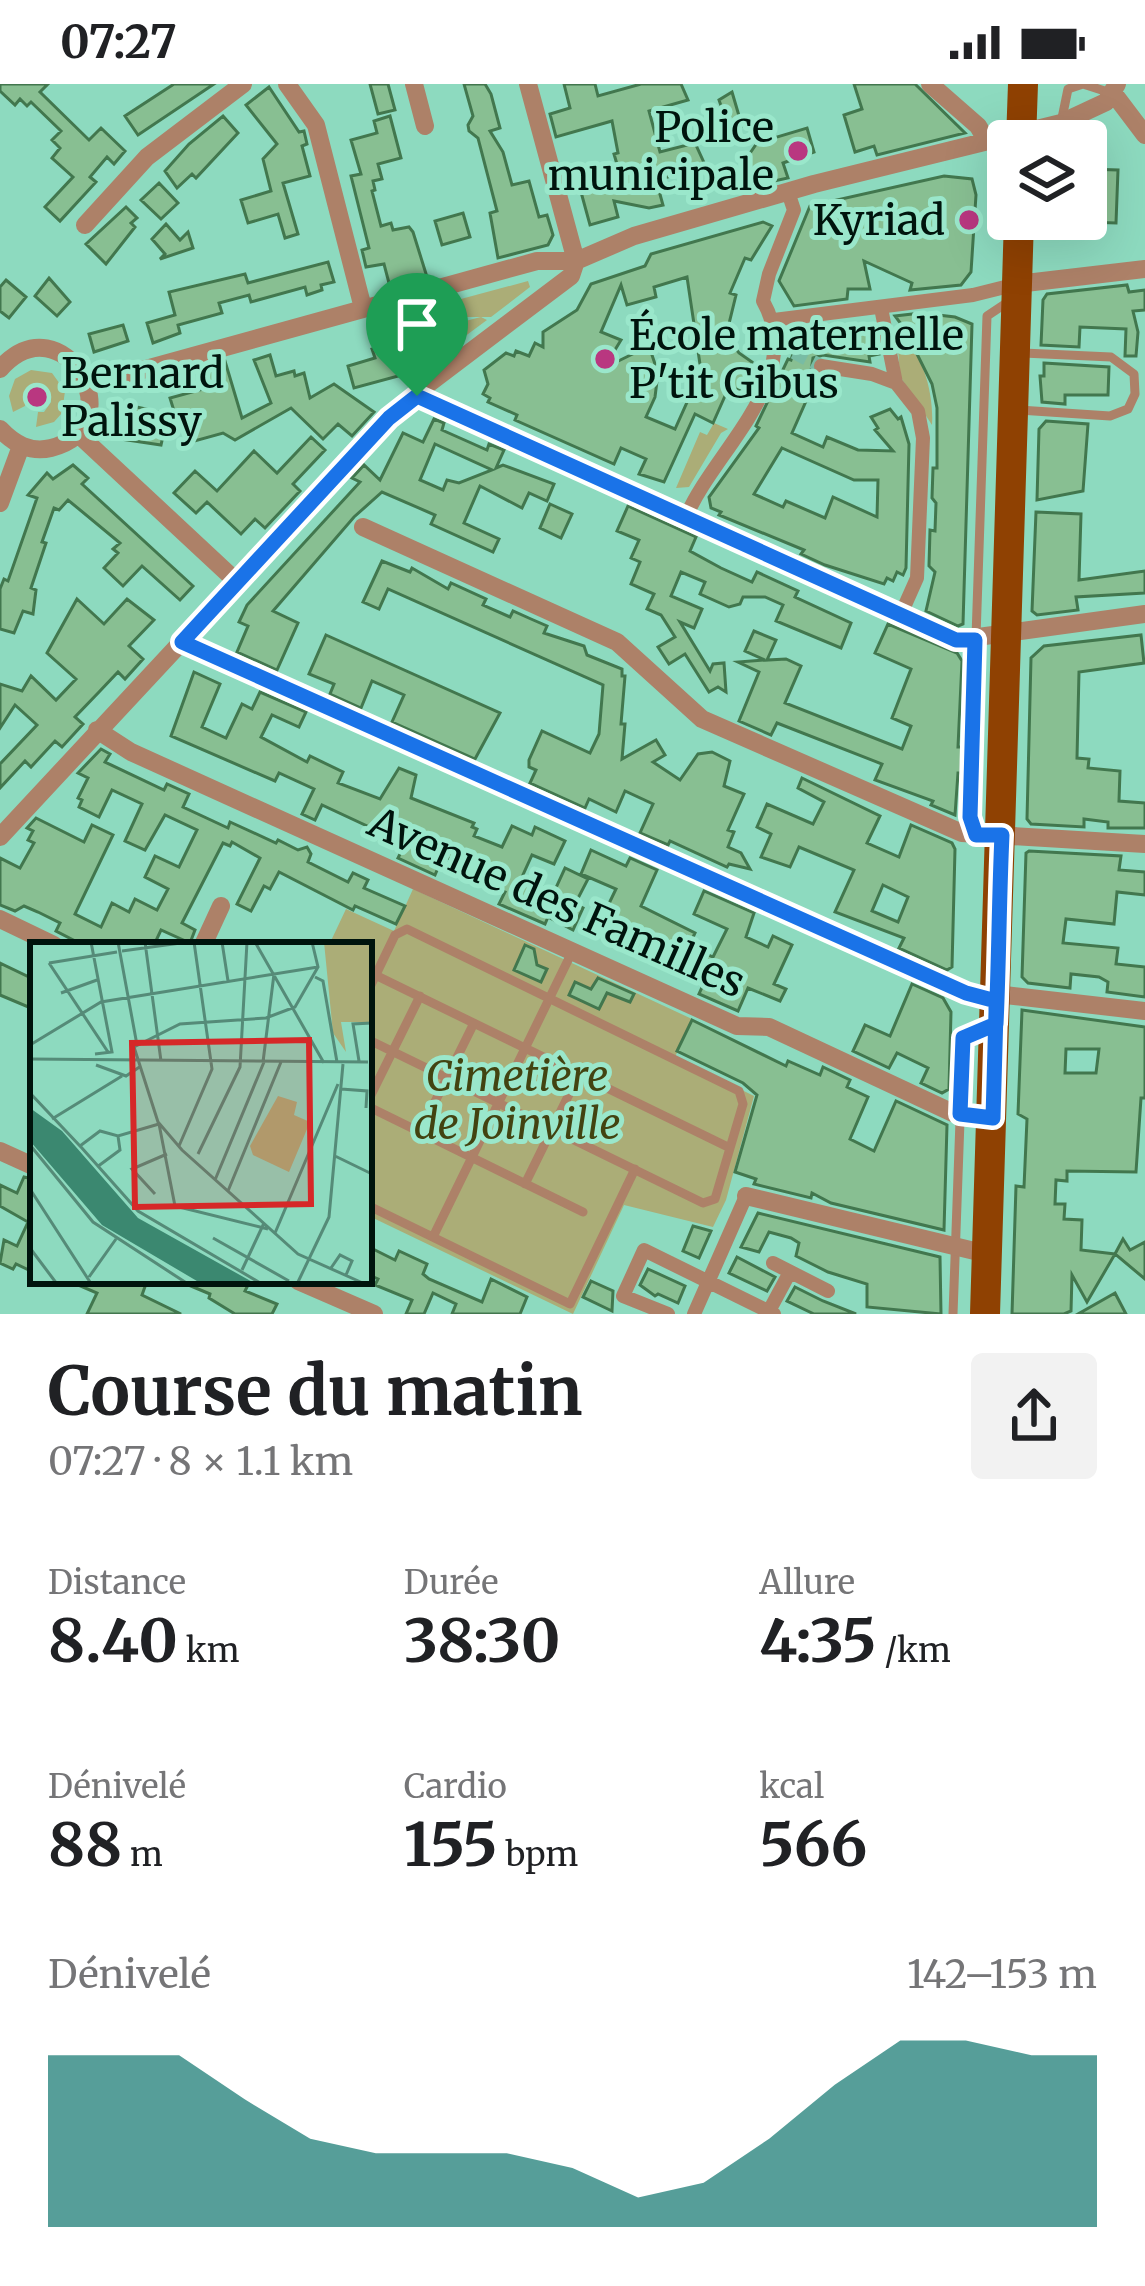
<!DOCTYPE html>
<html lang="fr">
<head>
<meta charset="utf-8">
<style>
  :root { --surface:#fff; --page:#f2f2f2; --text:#202124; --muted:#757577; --accent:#0f766e }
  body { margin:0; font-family:Merriweather,serif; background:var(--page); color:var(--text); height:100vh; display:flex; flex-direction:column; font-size:45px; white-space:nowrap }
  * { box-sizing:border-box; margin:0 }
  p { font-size:39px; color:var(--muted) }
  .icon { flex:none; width:66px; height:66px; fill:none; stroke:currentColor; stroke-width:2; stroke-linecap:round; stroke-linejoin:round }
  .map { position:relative; height:1230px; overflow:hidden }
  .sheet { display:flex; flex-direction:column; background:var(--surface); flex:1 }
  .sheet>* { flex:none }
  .controls { position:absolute; left:987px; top:36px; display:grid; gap:24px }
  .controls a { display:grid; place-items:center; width:120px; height:120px; border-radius:12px; background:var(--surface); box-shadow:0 12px 48px #0002; font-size:60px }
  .pin { position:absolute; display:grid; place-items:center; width:102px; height:102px; color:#fff; margin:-123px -51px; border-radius:50% 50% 50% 0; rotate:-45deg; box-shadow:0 0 12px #0007 }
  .pin .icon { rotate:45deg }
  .round { display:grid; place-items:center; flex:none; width:126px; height:126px; border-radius:12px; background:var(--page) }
  .overview { display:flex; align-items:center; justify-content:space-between; height:204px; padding:0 48px }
  h1 { font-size:66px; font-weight:700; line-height:90px }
  .metrics { display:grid; grid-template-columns:repeat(3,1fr); gap:18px; height:204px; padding:12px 48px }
  .metrics div { display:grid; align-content:center }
  .metrics b { font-size:60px; font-weight:700 }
  .metrics small { font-size:33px; font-weight:400 }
  .metrics p { font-size:33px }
  .chart { height:336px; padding:24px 48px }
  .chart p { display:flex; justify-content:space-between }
  .chart svg { width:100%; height:216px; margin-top:12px; fill:var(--accent); opacity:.7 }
  .status { display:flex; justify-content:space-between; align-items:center; height:84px; padding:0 60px; background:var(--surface); direction:ltr }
  .status svg { height:33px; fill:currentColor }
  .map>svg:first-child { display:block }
</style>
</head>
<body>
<div class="status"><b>07:27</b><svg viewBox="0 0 49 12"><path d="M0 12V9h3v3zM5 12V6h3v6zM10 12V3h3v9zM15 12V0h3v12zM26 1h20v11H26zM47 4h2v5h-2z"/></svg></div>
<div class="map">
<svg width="1145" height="1230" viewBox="0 0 1145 1230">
  <rect width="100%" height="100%" fill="#8ddabf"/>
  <path fill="#abad77" d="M528,197L530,203L491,233H461L412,249L398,232Z
    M481,233L487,236L418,287L410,251Z
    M897,251C924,266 934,312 932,341L900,292Z
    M31,286L52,289L65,307L62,329L54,338L36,343L38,328H44L51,318L47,304L34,299L26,304L25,322L13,328L9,312L15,295Z
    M714,339L728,345L721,349L689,403L676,404L700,348L707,351Z
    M413,805L692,935L675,973L754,1012L726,1116L713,1143L624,1121L573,1230L369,1132V861H329L346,825L394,847Z"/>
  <path fill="#88bf92" stroke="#42774e" stroke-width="3" fill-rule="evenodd" d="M0,0H48L40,8L89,56L101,44L125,67L114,80L107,73L90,93L96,98L60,137L45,123L73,93L52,74L60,64L52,56L61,47L31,18L27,22L20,15L15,21L0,7Z
    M174,0H214L138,51L125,32Z
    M370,0H388L395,26L378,30Z
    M464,0H485L491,10L500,44L490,47L503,68L512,101L529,97L539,133L547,131L553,151L548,161L498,174L490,129L497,127L478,54L469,47L468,41L473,32Z
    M564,0H595L598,12L641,0H681L688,16L649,27L660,68L695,59L706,83L656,96L663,121L649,124L614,117L618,133L590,141L578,97L619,87L614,70L618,69L612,37L556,53L550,30L570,24Z
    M854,0H915L965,49L877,71L874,62L855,68L844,31L862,25Z
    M269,3L299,48L304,47L307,60L302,62L310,92L283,99L298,150L285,154L278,130L248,139L241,116L271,107L263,75L277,60L246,21Z
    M732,8L742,42L729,45L719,16Z
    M223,32L238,49L196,94L192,90L177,104L165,87L189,60Z
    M390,32L401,74L378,80L382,95L373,97L375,106L372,107L381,142L391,139L393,146L409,143L413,148L427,193L390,203L384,180L366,183L362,166L369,164L351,92L361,90L351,56L377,49L374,37Z
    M807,44L814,68L783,79L788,94L742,104L736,88L746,83L744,78L757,59Z
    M1086,85L1118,86L1116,139L1086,138Z
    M944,92L972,95L976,111L971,188L961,201L910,206L912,199L864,177L870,205H848L847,215L794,222L779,197L810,122Z
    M159,99L178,119L161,135L141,116Z
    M126,123L137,134L131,139L135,143L106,180L86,160Z
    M463,129L470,153L442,161L435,137Z
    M763,138L772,142L751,176L745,174L730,209L736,211L726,252L739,269L752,278L739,306L729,303L713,339L695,330L664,398L639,390L646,375L621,364L614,380L515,336L517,331L488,318L490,314L483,310L488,300L484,286L506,269L514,272L516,267L529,272L535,259L543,263V248L577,226L591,200L645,182L651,170ZM687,193L701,287L675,345L646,333L655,313L658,289L649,262L604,284L621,256L601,248L621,201L627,221L656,213L654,203Z
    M166,140L180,156L188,148L193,164L160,175L165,170L152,155Z
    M328,178L334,198L321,201L322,206L307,211L305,203L251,218L249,211L219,219L222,229L178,241L180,249L153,259L147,239L175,231L169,208L245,190L248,199Z
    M49,194L70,218L57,232L35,212Z
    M6,196L26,213L9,234L0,227V203Z
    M1127,201L1129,208L1145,206V226L1133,227L1138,248L1136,272H1125L1126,245L1080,243L1079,263L1041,261L1043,216L1047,210Z
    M921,229L955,233L972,240L963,540L958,542L926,527L935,488L929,482L930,446L935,447L936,419L932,414L933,384H937V324L932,300L911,258L916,260L895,232Z
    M123,241L128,257L94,268L89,250Z
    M867,241L873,244L879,270L869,272L870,278L823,271L813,274L811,287L823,294L816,308L811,306L792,349L823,363L827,353L858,366L893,367L875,346L878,344L871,333L890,325L898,335L901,333L909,360L906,484L903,491L897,488L893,497L887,494L884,500L825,481L801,470L804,466L719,431L721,428L711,424L709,413L759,344L756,342L788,275L791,276L799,251ZM782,364L854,396H878L877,433L833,413L825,434L786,417L783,423L754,410Z
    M394,259L386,275L402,291L354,304L348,282L375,274L372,265Z
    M270,271L276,292L294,287L295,292L304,289L310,314L334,300L374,328L352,352L338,340L323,355L291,324L235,356L223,349L191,358L186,341L178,340L170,314L207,304L201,284L225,277L242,334L271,319L254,276Z
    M1044,279L1109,283L1108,311H1065V320L1042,318L1040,292H1044Z
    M123,320L168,330L161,361L114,354L116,348L107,346L113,323L122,325Z
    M434,335L444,339L442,346L487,366L489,360L504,366L496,384L503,381L554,400L547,417L529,409L522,424L480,402L464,439L499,455L493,468L431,440L435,431L382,408L354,433L273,527L298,539L277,586L237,568L248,542L239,538L247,521L360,398L352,394L364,381L380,396L403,349L423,358ZM435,360L492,386L459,399L447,396L443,406L420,396Z
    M1046,337L1088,340L1083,407L1037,416L1039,345Z
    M311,353L325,366L293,400L300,407L265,444L255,435L241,450L207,418L196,429L174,409L195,387L217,407L254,367L277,389Z
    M73,381L88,394L82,400L193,502L180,516L142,482L123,502L104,484L118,469L113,465L120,459L68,416L59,426L54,424L42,458L46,459L31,504L36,506L33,530L23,527L14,549L0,545V505L4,495L8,497L37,414L28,411L47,389L53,395Z
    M550,420L572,430L561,454L540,444Z
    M628,422L696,453L690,467L721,484L752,498L757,488L798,507L795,513L851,539L841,564L776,537L783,521L765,513H743L740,520L729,523L700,510L705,498L681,488L671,512L702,525L694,544L680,538L710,587L713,580L724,579L726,608L718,603L709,608L685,570L669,580L658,563L675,553L661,531L647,525L654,510L631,500L640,478L631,474L639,456L617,447Z
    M1036,428L1081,430L1079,496L1145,487V509L1076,513L1078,526L1037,531L1032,527Z
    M382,477L410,488L412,484L448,505L451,499L486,515L483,521L510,533L513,527L531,535L547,542L544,549L584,562L587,571L622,585V592H625L621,640H625L622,675L656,656L665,671L653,678L680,696L698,670L712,668L730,677L724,702L744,710L728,746L734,748L728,763L741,769L750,785L729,780L727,783L670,757L668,761L640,749L653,720L625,707L616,728L589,715L585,724L530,699L536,686L529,683V676L542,647L590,669L599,650L603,601L388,505L379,525L363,518Z
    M77,515L104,540L127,515L154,536L129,562L143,575L125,595L118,588L99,608L75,633L83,640L62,663L55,657L31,683L25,677L0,704V680L37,641L15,621L0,644V600L22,607L31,592L56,616L76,595L47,569Z
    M888,540L957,569L962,577L958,663H962L961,689H958L955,731L931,721L933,717L875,696L882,680L777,639L771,651L739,637L759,588L738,578L765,576L745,567L754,547L776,556L767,576L786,575L801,582L785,619L902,665L911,642L892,634L911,585L875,569Z
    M326,551L500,629L475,675L392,638L404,611L372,597L361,624L330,610L334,600L309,590Z
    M1141,551L1144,579L1079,588L1077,674L1089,675L1088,684L1120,687L1119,717L1145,719V744H1108V738L1084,735V743L1031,740L1027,735L1031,574L1044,562Z
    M194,588L220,600L202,643L226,654L242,620L252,625L260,608L306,628L299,643L272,631L261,653L307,678L310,672L343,688L338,699L380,715L399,684L416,691L411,714L474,739L472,743L477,745L474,752L502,763L512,742L532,751L535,743L565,757L554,780L532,771L522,793L554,808L565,784L588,795L575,820L583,824L573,846L548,833L545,840L499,820L505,808L469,794L473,785L443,772L435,791L398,774L402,766L364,749L367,742L322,721L315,736L302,730L314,705L279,689L275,697L171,652Z
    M101,665L110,670L105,678L164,706L167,700L189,710L183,723L228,744L230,738L276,759L278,756L298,766L307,763L311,770L308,778L348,798L353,789L368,796L364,804L405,822L396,840L355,822L353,826L279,788L270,805L264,802L251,827L237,820L260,774L232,758L230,762L223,759L182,839L195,846L190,859L161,846L154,861H83L56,847L60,839L38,828L24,822L15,827L0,821V774L20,784L34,759L28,756L33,747L27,744L36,734L84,758L92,741L113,751L75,830L101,843L112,819L129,828L135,815L157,826L168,805L145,793L155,772L179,783L197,746L165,731L145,766L125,757L142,720L112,706L99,733L79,723L82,716L78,714L88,694L78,689Z
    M802,694L880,732L867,759L899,773L911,741L952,759L955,765L952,883L947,886L899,864L904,854L835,828L854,786L799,763L790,783L761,773L771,750L757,743L767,720L813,740L824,718L798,704ZM883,801L908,813L898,838L872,827Z
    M591,766L626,782L630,774L657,786L641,822L695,849L689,862L713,873L727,845L694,830L704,807L754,829L746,853L768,863L773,852L792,861L774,900L786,905L780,917L748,904L738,927L699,910L707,892L645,866L650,856L602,834L616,805L581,790Z
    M1029,767L1121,772L1119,786L1145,788V811L1117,808L1114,840L1066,835L1063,859L1118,864L1116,880L1145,883V913L1107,908L1108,898L1099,893L1071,890L1070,904L1028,899L1022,893L1026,769Z
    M525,861L534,865L537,881L547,885L541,898L514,886Z
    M0,879L33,895V925L0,911Z
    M598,894L634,910L630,918L607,909L599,925L569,911L575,898L591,905Z
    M912,900L943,914L951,928L949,1005L942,1009L921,999L928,984L897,969L889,984L853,967L865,941L890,952Z
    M1022,926L1145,943V1014H1141L1136,1088L1067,1087V1097L1056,1096L1055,1120H1065L1064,1135L1082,1136L1081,1166L1115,1170L1087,1218L1072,1191L1071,1227L1064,1230H1012L1016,1102L1024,1103L1027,1035L1018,1030ZM1066,965H1099L1096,989H1065Z
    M692,936L786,982L788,977L820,991L823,983L850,996L847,1003L868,1013L850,1055L874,1067L896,1017L947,1041L944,1146L831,1119L812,1109L811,1114L754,1100L756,1095L735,1088L757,1011L743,999L677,967Z
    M24,1093L33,1095V1188L16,1180L13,1185L0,1179L4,1156L17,1162L28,1138L0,1122V1101L17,1109Z
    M758,1129L940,1173L941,1230L867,1223V1200L828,1188L796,1172L799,1159L791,1154L769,1148L759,1168L741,1163Z
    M693,1142L711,1147L699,1174L683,1167Z
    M1123,1155L1130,1166L1145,1158V1195L1115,1170Z
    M369,1163L395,1176L399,1167L427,1180L423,1190L429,1195L482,1218L491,1195L527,1213L520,1230H452L456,1220L433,1209L424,1230H406L412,1216L375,1201L378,1195L369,1191Z
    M737,1173L775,1193L767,1207L729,1189Z
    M648,1185L685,1202L678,1219L658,1210L655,1212L640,1201Z
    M69,1197H147L142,1211L181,1230H87L97,1209Z
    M179,1197H250L245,1207L277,1220L272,1230H235L209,1214L210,1210Z
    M591,1197L613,1207L612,1227L583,1213Z
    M795,1203L823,1217L856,1230H814L787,1217Z
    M1115,1209L1126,1230H1078Z"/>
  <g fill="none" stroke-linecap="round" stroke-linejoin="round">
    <path stroke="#78bca4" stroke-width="14" stroke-dasharray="14 7" stroke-linecap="butt" d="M794,268L821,282"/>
    <path stroke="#ad8168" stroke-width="9" d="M1061,39L1068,5L1083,0L1114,10
      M1019,326L1110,332L1128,325L1135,310L1134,290L1111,273L1023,269
      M975,747L970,728L987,232L1008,218
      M369,888L730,1064
      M369,905L395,851L407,845L739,1007L743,1020L715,1115L703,1119L369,956
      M369,1015L420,912
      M369,1023L420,1048L474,939
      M420,1048L583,1128
      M525,1100L579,990
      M369,1122L570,1220L635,1085
      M433,1153L573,866
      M953,1230L963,954L985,944"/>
    <path stroke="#ad8168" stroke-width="14" d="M881,224L896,299L918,327L923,354L917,494L901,530
      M774,236L973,211L1017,200
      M821,282L872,290L896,299
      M686,433C714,366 807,295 763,217L769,190L794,126L788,108
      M773,1179L828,1207
      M769,1227L790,1188
      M668,1230L623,1212L644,1166L774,1230
      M694,1230L746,1112"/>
    <path stroke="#ad8168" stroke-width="18" d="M287,0L316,41L363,224
      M414,0L425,42
      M528,0L576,177
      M930,0L978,42L987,57
      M1114,10L1145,51
      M85,141L147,73L243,0
      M1017,200L1145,185
      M0,285C63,214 136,343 51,364C30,369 14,360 0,345
      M88,301L537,177H576
      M417,312L956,556L1145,530
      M77,349L237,498
      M0,419L21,362
      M363,443L617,558L702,635L962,749L1145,760
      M181,558L966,909L996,917
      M97,646L131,668L737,942L769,943L953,1029L993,1034
      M0,753L389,335L428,300L571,192L576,177L634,152L814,100L1061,39L1106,18L1117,0
      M0,835L54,861
      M203,861L221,822
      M996,910L1145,927
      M0,1067L33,1082
      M746,1112L987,1170
      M298,1197L374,1230"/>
    <path stroke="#8f4102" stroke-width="30" d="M1021,57L1023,0
      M985,1230L1019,135"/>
  </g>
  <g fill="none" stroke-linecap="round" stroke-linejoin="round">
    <defs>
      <path id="route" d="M417,312L956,556H975L970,733L976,751H1002C999,814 999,877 996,940L963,954L960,1030L993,1034L996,928V917L966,909L182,558L389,334L417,312"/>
    </defs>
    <use href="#route" stroke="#fff" stroke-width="24"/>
    <use href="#route" stroke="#1a73e8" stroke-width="15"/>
  </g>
  <g fill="#b93780" stroke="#9ae7cb" stroke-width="4.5">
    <circle cx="798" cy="67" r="12"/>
    <circle cx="969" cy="136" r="12"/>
    <circle cx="605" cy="275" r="12"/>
    <circle cx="37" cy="313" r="12"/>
  </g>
  <g text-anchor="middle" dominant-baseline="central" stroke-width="10" stroke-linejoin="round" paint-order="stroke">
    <g font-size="42" fill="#00140d" stroke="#9ae7cb" text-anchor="end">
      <text x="774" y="43">Police<tspan x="774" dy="48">municipale</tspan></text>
      <text x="945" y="136">Kyriad</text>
      <text x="629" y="251" text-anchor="start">École maternelle<tspan x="629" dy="48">P'tit Gibus</tspan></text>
      <text x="61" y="289" text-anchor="start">Bernard<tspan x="61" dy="48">Palissy</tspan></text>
    </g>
    <g font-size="42" fill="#00140d" stroke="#9ae7cb">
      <text transform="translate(557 818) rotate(24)">Avenue des Familles</text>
    </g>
    <g font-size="42" font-style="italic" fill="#424311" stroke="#9ae7cb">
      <text x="517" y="992">Cimetière<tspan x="517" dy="48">de Joinville</tspan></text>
    </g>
  </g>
  <g transform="translate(30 858)">
    <rect width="342" height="342" fill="#8ddabf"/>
    <path d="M294,0H342V80H311L316,110L303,91ZM248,154L267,160L264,173L280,180L259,230L223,213L220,204Z" fill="#abad77"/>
    <path d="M0,166L32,189L108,276L226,342H172L72,283L0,199Z" fill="#3b8870"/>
    <path fill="none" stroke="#558b78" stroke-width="3" d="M61,0L82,110L65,112M88,0L107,103M115,0L131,119M192,0L198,39M225,0L294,121M92,9L158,0M19,21L78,110M19,21L87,10M285,35L293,39L307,120M31,51L67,38M0,103L71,60L288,25M104,105L128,180L152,208L268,312L335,342M104,105L150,82L236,76L265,65L288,25L282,0M0,117L338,120M329,119L323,82L342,81M233,120L244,32M66,123L96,134L111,124M311,147L337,149L336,166M0,151L50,204L70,189L88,194L129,182M22,177L92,134M129,182L145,264L238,287M0,203L63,280L158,342M149,204L182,127L164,0M51,205L108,269L232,342M168,212L210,125L217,0M305,214L342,232M67,225L90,208L88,194M185,238L234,120M0,247L60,340M198,249L251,120M125,252L102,227L137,212M245,291L308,142M183,296L259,339M0,306L27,342M301,326L310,313L322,319L316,333M212,328L234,281M59,335L86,297M267,342L299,275L313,122"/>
    <path fill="#d62828" fill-opacity="0.15" stroke="#d62828" stroke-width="6" d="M279,98L281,262L105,265L102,101Z"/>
    <rect width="342" height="342" fill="none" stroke="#00140d" stroke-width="6"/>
  </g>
</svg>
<div class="controls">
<a><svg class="icon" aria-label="layers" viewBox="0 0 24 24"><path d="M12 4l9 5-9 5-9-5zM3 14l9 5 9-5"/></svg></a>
</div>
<div class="pin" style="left:417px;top:312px;background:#1e9e55"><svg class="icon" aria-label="arrive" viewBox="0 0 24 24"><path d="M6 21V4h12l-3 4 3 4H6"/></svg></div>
</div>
<section class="sheet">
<div class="overview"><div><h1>Course du matin</h1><p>07:27 · 8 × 1.1 km</p></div><a class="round"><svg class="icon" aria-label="share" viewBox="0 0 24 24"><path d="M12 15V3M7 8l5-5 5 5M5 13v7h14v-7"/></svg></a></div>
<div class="metrics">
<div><p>Distance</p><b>8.40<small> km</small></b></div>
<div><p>Durée</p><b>38:30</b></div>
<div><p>Allure</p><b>4:35<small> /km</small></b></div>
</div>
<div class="metrics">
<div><p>Dénivelé</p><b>88<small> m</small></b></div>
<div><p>Cardio</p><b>155<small> bpm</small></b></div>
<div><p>kcal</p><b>566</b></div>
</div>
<div class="chart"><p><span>Dénivelé</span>142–153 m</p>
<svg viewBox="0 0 160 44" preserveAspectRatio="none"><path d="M0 44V9L10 9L20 9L30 18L40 26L50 29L60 29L70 29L80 32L90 38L100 35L110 26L120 15L130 6L140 6L150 9L160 9V44z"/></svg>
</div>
</section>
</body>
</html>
